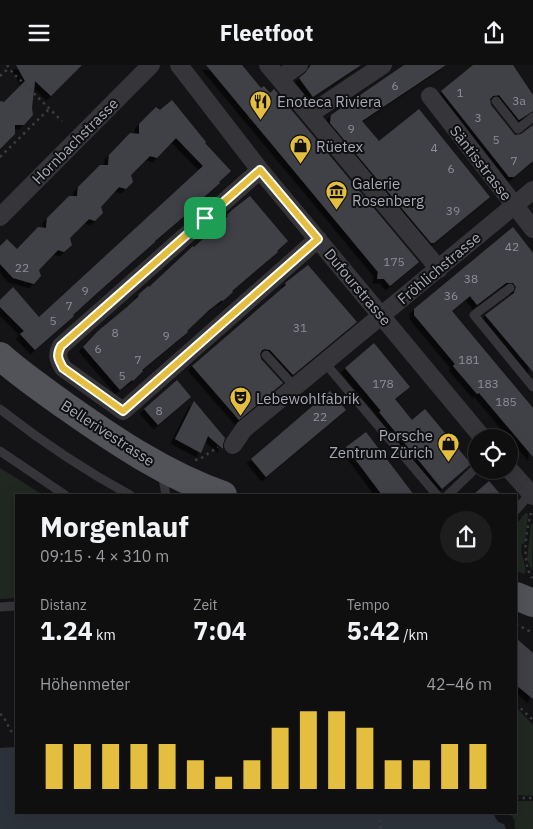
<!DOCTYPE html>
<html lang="de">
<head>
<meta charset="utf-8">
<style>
  :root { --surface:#0f0f10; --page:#1d1d1e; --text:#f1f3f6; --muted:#9b9c9f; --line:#2f2f30; --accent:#e4be3e }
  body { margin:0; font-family:"IBM Plex Sans",sans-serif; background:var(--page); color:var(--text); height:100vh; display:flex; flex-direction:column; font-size:19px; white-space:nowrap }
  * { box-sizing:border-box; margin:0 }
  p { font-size:16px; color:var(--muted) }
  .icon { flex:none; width:28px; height:28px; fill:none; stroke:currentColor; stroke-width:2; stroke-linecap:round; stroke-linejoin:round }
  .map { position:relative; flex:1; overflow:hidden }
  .panel { position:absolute; left:15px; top:429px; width:502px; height:320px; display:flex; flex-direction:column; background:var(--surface); border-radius:0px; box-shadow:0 5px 20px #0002,0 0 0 1px var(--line) }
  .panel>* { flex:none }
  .fabs { position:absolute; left:468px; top:364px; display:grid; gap:10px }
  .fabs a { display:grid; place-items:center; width:50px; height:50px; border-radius:50%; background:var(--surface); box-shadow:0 5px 20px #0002,0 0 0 1px var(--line); font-size:25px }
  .pin { position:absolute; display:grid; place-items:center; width:42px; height:42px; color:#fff; margin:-21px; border-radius:10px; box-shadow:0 2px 8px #0006 }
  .round { display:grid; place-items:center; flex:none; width:52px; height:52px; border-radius:26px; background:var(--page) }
  .overview { display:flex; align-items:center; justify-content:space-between; height:85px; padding:0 25px }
  h1 { font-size:28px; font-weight:700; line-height:38px }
  .figures { display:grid; grid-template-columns:repeat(3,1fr); gap:8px; height:85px; padding:5px 25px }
  .figures div { display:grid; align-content:center }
  .figures b { font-size:25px; font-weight:700 }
  .figures small { font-size:14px; font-weight:400 }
  .figures p { font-size:14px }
  .chart { height:140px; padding:10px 25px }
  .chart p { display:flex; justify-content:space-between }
  .chart svg { width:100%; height:90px; margin-top:5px; stroke:var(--accent); stroke-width:6 }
  header { display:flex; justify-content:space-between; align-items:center; height:65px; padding:0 25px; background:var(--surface); font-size:22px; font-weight:700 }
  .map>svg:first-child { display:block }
</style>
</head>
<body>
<header><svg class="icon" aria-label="menu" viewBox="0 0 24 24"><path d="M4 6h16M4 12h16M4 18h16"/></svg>Fleetfoot<svg class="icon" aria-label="share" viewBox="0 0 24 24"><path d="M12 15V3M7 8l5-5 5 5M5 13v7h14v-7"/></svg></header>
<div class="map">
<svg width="533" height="764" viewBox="0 0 533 764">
  <defs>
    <filter id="shadow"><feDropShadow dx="-4.5" dy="4.5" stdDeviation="0" flood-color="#0009"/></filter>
  </defs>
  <rect width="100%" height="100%" fill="#141416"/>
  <path fill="#212822" d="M0,403L43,430H16V533L0,534Z
    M525,448L528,449L525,478L522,479C519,490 527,498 525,509L516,506V460Z
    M531,459L533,460L532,506L527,494Z
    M516,642L533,660V731L516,730Z
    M516,736H533V764H516L514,761L515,756L512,751L505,748H516Z"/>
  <path fill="#2d333b" d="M16,678V748H493L498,757L504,759L506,764H0V683L15,682Z"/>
  <path fill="#414146" filter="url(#shadow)" d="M16,0H82L51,31L35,16L32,43L33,50L24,60H15V69L0,84V36L4,37L25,16Z
    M206,0H242L261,23L264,21L270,28L274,24L419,197L390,221L384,214H377L378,207L368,195Z
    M311,0H361L313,32L299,13L305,8Z
    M404,0H446L362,56L379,76L419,44L490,132L434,178H431L330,58L331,50Z
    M473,0H513L533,30V46L519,55L499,30L493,31L490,34L491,40L515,70L521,69L533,60V96L514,112H509L441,26Z
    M172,35L206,77L205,78L231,106L219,117L220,118L187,147L188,148L155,176V177L96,229L73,250L74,251L35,285L20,269L24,266L0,242V235L13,222L39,252L203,101L176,73L157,93L150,91L131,110L133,117L126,124L119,122L101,142L103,148L95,156L89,154L70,173L72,180L64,187L58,185L39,205L41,211L34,219L13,213L0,199V181L7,174L17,184L38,162L46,163L47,153L69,131H77L78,122L100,100H108L109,90L130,68L139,69V59L156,42L160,45Z
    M250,131L288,176L277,186L278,187L232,226L233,227L223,236L222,235L209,245L187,266L188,267L142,305L143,306L133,316L132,315L120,325L83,282L98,266L127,242L139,231L138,230L148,221L149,222L193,181L194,182L228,151L227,150L232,145Z
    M513,162L533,188V307L485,250L514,228L516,222L513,218H506L477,240L470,231L452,246L533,343V392L479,328L477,329L453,301L455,299L414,250V244Z
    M308,200L357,257L293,310L270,285L265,284L262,285L260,289L261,294L283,318L239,355L192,301L286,220L285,218Z
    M374,278L410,322L395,334L412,355L425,344L471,399L442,424L379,347L381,346L345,303Z
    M177,315L191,332L158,360L144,344Z
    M330,326L346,345L266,412L251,394Z
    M194,336L225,373L223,379V384L208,371L201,388L175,374Z
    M366,367L392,401L414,430H382L346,382Z
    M489,416L501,430H473Z
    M516,573L533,588V634L516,620Z"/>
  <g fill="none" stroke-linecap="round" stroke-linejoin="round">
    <path stroke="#3c3d41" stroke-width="2.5" stroke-dasharray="2.5 4" stroke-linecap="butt" d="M7,0L13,8L62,56
      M0,11L9,3
      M0,92L49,44
      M195,395L200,394L218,382
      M531,448C526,468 521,495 532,513
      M516,559L533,568
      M516,639L533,655
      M0,649L3,651L11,666H16
      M516,733H533
      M379,748L381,764"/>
    <path stroke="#36363a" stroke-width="9" d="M496,36L518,64L533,52
      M510,223L474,250L533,322
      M266,290L295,322
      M325,298L437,430
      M0,344C41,376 84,405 130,430
      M0,386L65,430
      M162,408L166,430
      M448,430L476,403
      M516,445L530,429
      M0,542L16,541"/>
    <path stroke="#36363a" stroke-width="18" d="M179,0L260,105L482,372
      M268,0L439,204
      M280,13L299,0
      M430,31L533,164
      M310,49L383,0
      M260,105L61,281C56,290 58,294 63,303L123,346L318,174
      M0,152L151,0
      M233,380L244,364L533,125
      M509,404L533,431"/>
    <path stroke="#525359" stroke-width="28" d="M0,291C21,310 45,326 67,342C117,377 166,410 223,430
      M516,531L533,538"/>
  </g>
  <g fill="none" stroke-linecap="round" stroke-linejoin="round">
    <defs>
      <path id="route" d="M260,105L318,174L123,346L63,303C58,294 56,290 61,281Z"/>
    </defs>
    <use href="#route" stroke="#fff" stroke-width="10"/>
    <use href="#route" stroke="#e4be3e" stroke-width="6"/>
  </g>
  <defs>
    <symbol id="restaurant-pin" viewBox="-11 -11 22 30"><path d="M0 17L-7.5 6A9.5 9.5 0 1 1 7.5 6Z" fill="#e4be3e" stroke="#0f0f11"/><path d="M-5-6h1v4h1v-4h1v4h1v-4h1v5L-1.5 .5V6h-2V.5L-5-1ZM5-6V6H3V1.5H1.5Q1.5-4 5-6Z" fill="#111"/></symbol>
    <symbol id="shop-pin" viewBox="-11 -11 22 30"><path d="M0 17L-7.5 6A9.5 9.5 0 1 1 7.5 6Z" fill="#e4be3e" stroke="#0f0f11"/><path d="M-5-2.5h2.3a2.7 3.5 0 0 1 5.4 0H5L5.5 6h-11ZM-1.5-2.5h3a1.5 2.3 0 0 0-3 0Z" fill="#111"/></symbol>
    <symbol id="museum-pin" viewBox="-11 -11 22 30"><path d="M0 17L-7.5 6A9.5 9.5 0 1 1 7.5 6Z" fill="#e4be3e" stroke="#0f0f11"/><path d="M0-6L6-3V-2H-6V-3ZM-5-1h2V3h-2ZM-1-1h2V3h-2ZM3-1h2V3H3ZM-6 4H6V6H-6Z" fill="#111"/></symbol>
    <symbol id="theatre-pin" viewBox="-11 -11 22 30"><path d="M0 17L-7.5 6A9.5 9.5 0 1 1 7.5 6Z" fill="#e4be3e" stroke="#0f0f11"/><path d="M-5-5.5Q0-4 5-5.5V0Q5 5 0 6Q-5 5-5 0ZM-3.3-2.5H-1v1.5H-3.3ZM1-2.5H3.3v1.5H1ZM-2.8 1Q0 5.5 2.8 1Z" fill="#111"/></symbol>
  </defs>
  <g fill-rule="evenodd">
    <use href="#restaurant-pin" x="248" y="24" width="25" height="34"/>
    <use href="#shop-pin" x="288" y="68" width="25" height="34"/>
    <use href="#museum-pin" x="324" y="114" width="25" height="34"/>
    <use href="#theatre-pin" x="228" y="320" width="25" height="34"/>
    <use href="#shop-pin" x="436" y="366" width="25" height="34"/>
  </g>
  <g text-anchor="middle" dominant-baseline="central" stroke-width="4" stroke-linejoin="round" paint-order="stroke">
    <g font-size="12" fill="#8e9099">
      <text x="395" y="20">6</text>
      <text x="460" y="27">1</text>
      <text x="519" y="35">3a</text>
      <text x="478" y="52">3</text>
      <text x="351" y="63">9</text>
      <text x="496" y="74">5</text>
      <text x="434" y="82">4</text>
      <text x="514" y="95">7</text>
      <text x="451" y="103">6</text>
      <text x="453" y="145">39</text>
      <text x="512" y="181">42</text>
      <text x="394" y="196">175</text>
      <text x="22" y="202">22</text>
      <text x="471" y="213">38</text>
      <text x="85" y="225">9</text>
      <text x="451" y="230">36</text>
      <text x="69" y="240">7</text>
      <text x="53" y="255">5</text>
      <text x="300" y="262">31</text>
      <text x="115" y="267">8</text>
      <text x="166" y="270">9</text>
      <text x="98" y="283">6</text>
      <text x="138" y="294">7</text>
      <text x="469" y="294">181</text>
      <text x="122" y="310">5</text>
      <text x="383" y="318">178</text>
      <text x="488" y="318">183</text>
      <text x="506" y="336">185</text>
      <text x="159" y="345">8</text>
      <text x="320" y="351">22</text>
    </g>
    <g font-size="15" fill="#a7aab5" stroke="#0f0f11" text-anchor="start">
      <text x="277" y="36">Enoteca Riviera</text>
      <text x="316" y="81">Rüetex</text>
      <text x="352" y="118">Galerie<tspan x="352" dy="17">Rosenberg</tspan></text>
      <text x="256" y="333">Lebewohlfabrik</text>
      <text x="433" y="370" text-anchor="end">Porsche<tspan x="433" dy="17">Zentrum Zürich</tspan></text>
    </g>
    <g font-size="15" fill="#a7aab5" stroke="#0f0f11">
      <text transform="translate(75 76) rotate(-45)">Hornbachstrasse</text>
      <text transform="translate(481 98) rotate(52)">Säntisstrasse</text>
      <text transform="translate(439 203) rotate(-40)">Fröhlichstrasse</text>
      <text transform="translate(358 222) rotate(50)">Dufourstrasse</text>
      <text transform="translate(108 368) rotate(33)">Bellerivestrasse</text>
    </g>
  </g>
</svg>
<div class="fabs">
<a><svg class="icon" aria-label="locate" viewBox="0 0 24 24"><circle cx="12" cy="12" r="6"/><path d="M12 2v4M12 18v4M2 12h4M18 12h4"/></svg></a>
</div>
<div class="pin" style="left:205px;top:153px;background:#1e9e55"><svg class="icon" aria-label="arrive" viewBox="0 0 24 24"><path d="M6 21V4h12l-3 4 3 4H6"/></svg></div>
<section class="panel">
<div class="overview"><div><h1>Morgenlauf</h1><p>09:15 · 4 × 310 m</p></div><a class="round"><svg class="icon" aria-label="share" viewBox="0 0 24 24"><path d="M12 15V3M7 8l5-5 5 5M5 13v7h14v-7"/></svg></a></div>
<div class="figures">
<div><p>Distanz</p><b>1.24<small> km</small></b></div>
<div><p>Zeit</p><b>7:04</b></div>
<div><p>Tempo</p><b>5:42<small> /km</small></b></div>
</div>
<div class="chart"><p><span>Höhenmeter</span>42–46 m</p>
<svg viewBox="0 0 160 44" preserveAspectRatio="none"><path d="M5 44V22M15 44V22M25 44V22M35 44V22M45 44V22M55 44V30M65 44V38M75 44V30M85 44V14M95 44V6M105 44V6M115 44V14M125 44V30M135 44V30M145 44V22M155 44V22"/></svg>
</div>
</section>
</div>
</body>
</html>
